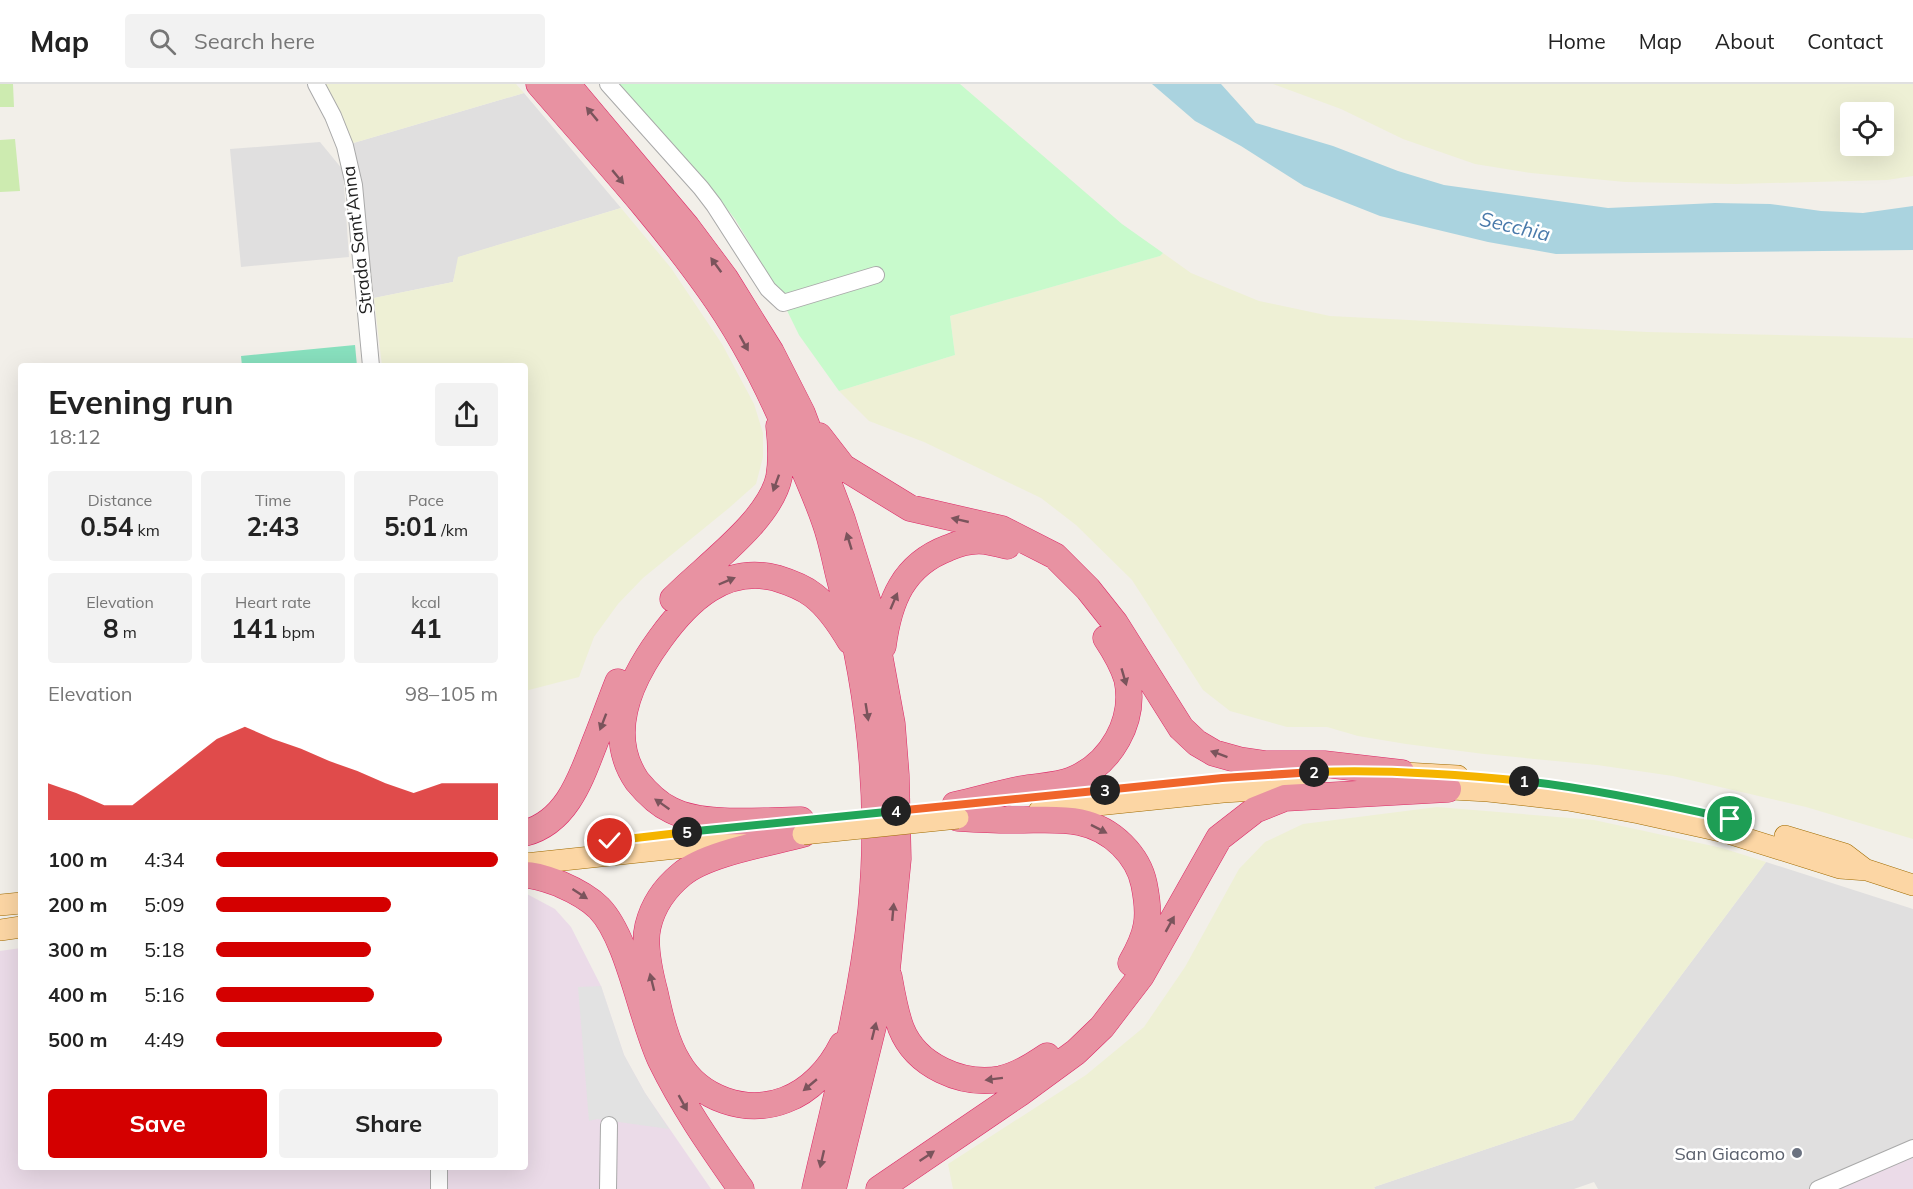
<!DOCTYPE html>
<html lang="en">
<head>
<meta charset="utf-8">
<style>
  :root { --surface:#fff; --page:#f2f2f2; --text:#222; --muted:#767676; --line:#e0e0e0; --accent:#d40000 }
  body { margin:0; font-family:Mulish,sans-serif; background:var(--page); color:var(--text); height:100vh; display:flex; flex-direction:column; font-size:22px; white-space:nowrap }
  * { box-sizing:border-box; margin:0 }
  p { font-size:20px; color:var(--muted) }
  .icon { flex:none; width:33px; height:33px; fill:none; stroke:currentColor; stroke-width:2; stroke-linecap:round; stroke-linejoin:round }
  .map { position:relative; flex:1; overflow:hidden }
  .details { position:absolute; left:18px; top:279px; width:510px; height:807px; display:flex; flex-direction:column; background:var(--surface); border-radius:6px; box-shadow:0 6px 24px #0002 }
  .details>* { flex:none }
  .buttons { position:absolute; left:1840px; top:18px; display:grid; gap:12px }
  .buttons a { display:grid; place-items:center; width:54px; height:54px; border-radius:6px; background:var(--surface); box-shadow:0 6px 24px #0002; font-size:30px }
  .pin { position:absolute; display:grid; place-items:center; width:51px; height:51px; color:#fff; margin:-26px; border:3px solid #fff; border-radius:50%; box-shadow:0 2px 6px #0007 }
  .km { position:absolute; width:30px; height:30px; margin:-15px; border-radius:50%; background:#222; color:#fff; font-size:16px; line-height:30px; text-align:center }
  .round { display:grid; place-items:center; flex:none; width:63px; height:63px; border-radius:6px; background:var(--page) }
  .headline { display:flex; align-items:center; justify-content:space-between; height:102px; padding:0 30px }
  h1 { font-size:33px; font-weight:700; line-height:45px }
  .metrics { display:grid; grid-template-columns:repeat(3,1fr); gap:9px; height:102px; padding:6px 30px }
  .metrics div { display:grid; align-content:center; border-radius:6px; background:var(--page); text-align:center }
  .metrics b { font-size:26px; font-weight:700 }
  .metrics small { font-size:16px; font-weight:400 }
  .metrics p { font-size:16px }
  .chart { height:168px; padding:12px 30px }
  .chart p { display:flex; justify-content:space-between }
  .chart svg { width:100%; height:108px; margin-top:6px; fill:var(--accent); opacity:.7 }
  .cta { display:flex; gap:12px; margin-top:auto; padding:12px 30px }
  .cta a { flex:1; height:69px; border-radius:6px; background:var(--accent); color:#fff; font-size:24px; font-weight:700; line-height:69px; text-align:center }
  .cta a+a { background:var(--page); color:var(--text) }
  ul { padding:0 30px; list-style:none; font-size:20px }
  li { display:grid; grid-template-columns:96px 72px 1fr; align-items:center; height:45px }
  li i { height:15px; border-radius:8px; background:var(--accent) }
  header { display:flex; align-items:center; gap:36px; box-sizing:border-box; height:84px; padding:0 30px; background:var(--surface); border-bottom:2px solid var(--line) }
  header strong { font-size:28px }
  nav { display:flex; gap:33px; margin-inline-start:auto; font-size:21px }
  .search { width:420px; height:54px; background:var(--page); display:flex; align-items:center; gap:15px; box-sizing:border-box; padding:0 21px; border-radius:6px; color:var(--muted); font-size:22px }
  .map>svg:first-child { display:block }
</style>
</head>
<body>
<header>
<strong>Map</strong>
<div class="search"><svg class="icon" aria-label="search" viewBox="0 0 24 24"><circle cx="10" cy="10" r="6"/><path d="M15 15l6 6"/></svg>Search here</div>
<nav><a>Home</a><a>Map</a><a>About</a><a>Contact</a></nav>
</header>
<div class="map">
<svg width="1913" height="1105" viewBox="0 0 1913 1105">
  <rect width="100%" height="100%" fill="#f2efe9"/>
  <path fill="#e0dfdf" d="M524,9L621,124L459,173L453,198L374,214L363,113L350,60Z
    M320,58L343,86L349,173L241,183L230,65Z
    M1766,778L1913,825V1073L1836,1105H1598L1594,1098L1574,1105H1375L1374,1103L1573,1036Z"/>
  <path fill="#ebdbe8" d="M525,809L555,825L571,843L601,902L624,971L645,1009L711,1105H0V867L21,864V1083H525Z
    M1913,1073V1105H1836Z"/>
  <path fill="#eef0d5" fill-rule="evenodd" d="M324,0H516L524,9L350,60Z
    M1273,0H1913V92L1887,96L1736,100L1625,98L1531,89L1475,80L1403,55L1341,25ZM1851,28H1884V62H1851Z
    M621,124L671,184L722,260L754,320L763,349V373L756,400L729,424L643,494L618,520L594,553L579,593L525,607V282H382L374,214L453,198L458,173Z
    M1163,169L1191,189L1259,217L1330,232L1647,248L1913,254V755L1806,723L1673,692L1597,681L1484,670L1406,660L1358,652L1327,643H1287L1230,627L1203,606L1132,496L1076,441L1041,414L924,358L869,337L839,307L955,271L950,232L1160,172Z
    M1437,723L1594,736L1722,764L1766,778L1573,1036L1374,1103L1375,1105H953L948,1080L1086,991L1144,943L1185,883L1239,785L1265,758L1303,740Z"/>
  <path fill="#cdebb0" d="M0,0H13L14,23H0Z
    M15,55L20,107L0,108V56Z"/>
  <path fill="#c8facc" d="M619,0H960L1122,140L1163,169L1160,172L950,232L955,271L839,307L799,251L774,200L735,135L702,93Z"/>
  <path fill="#88e0be" d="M355,261L357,282H242L241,272Z"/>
  <path fill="#e2e2e2" d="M601,902L624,971L645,1009L669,1045L597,1035L589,1037L578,903Z"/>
  <path fill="#aad3df" d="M1152,0H1221L1256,39L1333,62L1398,87L1444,101L1608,124L1715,119L1770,120L1821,127L1863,129L1913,122V166L1556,170L1488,158L1380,132L1304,102L1241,62L1195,37Z"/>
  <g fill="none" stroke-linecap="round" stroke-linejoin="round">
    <defs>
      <path id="minor" d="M316,0L333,32L345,62L354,101L371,282
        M608,0L701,104L714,121L768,205L783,219L876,191
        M439,1083V1105
        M608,1105L609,1041
        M1818,1105L1913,1064"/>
      <path id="major" d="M1387,688L1458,692
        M1433,704L1488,707L1568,716L1639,729L1725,748L1840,784L1867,786L1913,801
        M1039,727L1223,708L1303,703
        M1785,752L1845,770L1866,786
        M525,780L742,757
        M0,821L21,819
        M0,846L21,843"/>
      <path id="highway" d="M539,0C597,67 658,133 709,205C742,251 768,302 790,354C802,381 815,409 825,438C832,457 835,477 840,496C869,603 882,716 871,826C861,921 836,1013 815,1105
        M567,0L687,143L725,194L771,268L802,329L842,435L872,531L892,640L896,691L898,775L887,886L833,1105
        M819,352L843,383L910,424L1002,445L1055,472L1088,505L1115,539L1181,644L1197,659L1214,669L1239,676L1266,680H1324L1402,689
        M673,515C704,483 770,437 779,393C782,375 781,359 779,342
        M883,562C889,517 903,481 948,464C959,459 972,456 984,457C991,458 999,460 1007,462
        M955,721C978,716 1000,709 1022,705C1038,702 1058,702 1072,696C1111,680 1136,637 1127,595C1123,582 1114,566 1106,554
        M958,734C975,735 992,736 1009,736C1051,737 1089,728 1122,761C1133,772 1141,785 1144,800C1151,834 1148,849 1131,879
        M801,736C764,736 704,743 671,726C658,720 646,708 637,697C605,650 630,596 660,555C688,516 725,481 776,494C789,498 803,503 813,511C829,523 840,540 850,557
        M525,749C567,738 581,694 595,658C603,638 610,618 618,598
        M803,750C770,759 707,769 682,790C666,803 653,821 648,842C643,862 650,890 655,909C660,932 666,958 678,978C699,1015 746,1031 785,1016C810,1007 830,985 842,961
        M525,791C537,791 549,796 560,800C574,806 588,813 599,824C629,855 641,935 661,977C684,1024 711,1062 741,1105
        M889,893C892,910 895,928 901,944C916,982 962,1002 1001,995C1018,991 1032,982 1047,972
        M879,1105L1020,1009L1076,968L1102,943L1141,892L1219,754L1255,726L1285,714L1448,705"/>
    </defs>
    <use href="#minor" stroke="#a9a9a9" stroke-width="18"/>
    <use href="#major" stroke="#a06b00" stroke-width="22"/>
    <use href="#highway" stroke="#dc2a67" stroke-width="27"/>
    <use href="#minor" stroke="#fff" stroke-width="16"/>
    <use href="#major" stroke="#fcd6a4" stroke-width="21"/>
    <use href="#highway" stroke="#e892a2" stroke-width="26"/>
    <defs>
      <path id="major-bridge" d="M803,750L958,734"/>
    </defs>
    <use href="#major-bridge" stroke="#a06b00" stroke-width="22" stroke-linecap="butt"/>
    <use href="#major-bridge" stroke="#fcd6a4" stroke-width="21"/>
  </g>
  <defs><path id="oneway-solid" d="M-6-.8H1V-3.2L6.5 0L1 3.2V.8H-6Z" transform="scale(1.5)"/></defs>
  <g fill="#7b545c">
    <use href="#oneway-solid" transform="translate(592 30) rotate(-130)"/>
    <use href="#oneway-solid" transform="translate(618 93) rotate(50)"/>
    <use href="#oneway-solid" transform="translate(716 181) rotate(-126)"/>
    <use href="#oneway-solid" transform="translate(744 259) rotate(61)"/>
    <use href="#oneway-solid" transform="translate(776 399) rotate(110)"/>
    <use href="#oneway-solid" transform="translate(960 436) rotate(-167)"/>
    <use href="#oneway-solid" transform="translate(849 457) rotate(-107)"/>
    <use href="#oneway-solid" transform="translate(727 497) rotate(-23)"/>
    <use href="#oneway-solid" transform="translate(894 517) rotate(-67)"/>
    <use href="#oneway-solid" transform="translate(1124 593) rotate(74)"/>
    <use href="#oneway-solid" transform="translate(867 628) rotate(81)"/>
    <use href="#oneway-solid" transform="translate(603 638) rotate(111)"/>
    <use href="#oneway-solid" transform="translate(1219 670) rotate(-160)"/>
    <use href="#oneway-solid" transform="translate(662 720) rotate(-145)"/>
    <use href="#oneway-solid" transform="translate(1099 745) rotate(27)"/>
    <use href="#oneway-solid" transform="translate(580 810) rotate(33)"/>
    <use href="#oneway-solid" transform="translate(893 828) rotate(-85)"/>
    <use href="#oneway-solid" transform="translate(1170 840) rotate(-61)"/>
    <use href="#oneway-solid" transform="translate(652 898) rotate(-104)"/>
    <use href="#oneway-solid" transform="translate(874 947) rotate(-76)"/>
    <use href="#oneway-solid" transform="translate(994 995) rotate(173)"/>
    <use href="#oneway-solid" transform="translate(810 1001) rotate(140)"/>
    <use href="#oneway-solid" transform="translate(683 1019) rotate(61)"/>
    <use href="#oneway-solid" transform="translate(927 1072) rotate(-34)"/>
    <use href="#oneway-solid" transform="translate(822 1075) rotate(103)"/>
  </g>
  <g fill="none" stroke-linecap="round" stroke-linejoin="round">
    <defs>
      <path id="split-1" d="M1524,697C1594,705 1661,719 1730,735"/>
      <path id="split-2" d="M1314,688C1383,685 1455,690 1524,697"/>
      <path id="split-3" d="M1105,706L1222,694L1314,688"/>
      <path id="split-4" d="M896,727L1105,706"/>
      <path id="split-5" d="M687,748L896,727"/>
      <path id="split-6" d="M610,757L687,748"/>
    </defs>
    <use href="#split-1" stroke="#fff" stroke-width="12"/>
    <use href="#split-2" stroke="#fff" stroke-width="12"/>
    <use href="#split-3" stroke="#fff" stroke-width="12"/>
    <use href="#split-4" stroke="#fff" stroke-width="12"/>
    <use href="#split-5" stroke="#fff" stroke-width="12"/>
    <use href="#split-6" stroke="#fff" stroke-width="12"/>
    <use href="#split-1" stroke="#22a559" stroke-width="8"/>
    <use href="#split-2" stroke="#f5b400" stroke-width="8"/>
    <use href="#split-3" stroke="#f0652b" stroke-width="8"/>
    <use href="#split-4" stroke="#f0652b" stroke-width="8"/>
    <use href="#split-5" stroke="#22a559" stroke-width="8"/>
    <use href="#split-6" stroke="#f5b400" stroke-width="8"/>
  </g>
  <circle fill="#6b7280" stroke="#fff" stroke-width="2" cx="1797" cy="1069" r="6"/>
  <g text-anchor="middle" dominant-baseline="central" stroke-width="5" stroke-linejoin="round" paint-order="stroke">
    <g font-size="18" fill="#222" stroke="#fff">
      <text transform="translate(357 156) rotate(-97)">Strada Sant'Anna</text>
    </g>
    <g font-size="18" fill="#5b616d" stroke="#fff" text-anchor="end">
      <text x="1785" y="1069">San Giacomo</text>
    </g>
    <g font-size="20" font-style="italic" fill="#4a7aab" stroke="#fff">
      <text transform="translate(1515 142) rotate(13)">Secchia</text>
    </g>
  </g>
</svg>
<div class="buttons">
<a><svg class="icon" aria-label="locate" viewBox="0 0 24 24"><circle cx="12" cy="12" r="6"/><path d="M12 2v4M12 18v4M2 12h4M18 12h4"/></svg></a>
</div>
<div class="pin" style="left:1730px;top:735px;background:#1e9e55"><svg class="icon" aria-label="arrive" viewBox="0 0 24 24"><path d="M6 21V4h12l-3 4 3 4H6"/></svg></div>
<div class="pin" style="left:610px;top:757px;background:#d93025"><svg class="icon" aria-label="check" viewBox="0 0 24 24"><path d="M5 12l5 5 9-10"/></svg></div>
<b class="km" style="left:1524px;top:697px">1</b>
<b class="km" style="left:1314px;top:688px">2</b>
<b class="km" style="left:1105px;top:706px">3</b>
<b class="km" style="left:896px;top:727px">4</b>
<b class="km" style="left:687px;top:748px">5</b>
<section class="details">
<div class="headline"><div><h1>Evening run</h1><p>18:12</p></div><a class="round"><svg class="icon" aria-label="share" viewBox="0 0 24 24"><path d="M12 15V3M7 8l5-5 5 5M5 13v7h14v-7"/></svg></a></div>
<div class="metrics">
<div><p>Distance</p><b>0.54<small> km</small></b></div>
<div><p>Time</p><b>2:43</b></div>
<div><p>Pace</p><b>5:01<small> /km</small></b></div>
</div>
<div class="metrics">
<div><p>Elevation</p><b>8<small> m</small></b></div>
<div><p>Heart rate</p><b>141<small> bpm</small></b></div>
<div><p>kcal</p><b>41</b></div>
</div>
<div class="chart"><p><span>Elevation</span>98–105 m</p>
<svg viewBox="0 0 160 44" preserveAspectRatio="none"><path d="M0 44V29L10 33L20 38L30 38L40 29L50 20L60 11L70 6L80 11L90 15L100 20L110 24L120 29L130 33L140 29L150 29L160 29V44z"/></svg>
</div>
<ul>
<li><b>100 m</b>4:34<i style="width:100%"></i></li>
<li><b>200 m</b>5:09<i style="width:62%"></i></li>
<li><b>300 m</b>5:18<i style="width:55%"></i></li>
<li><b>400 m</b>5:16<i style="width:56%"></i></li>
<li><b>500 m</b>4:49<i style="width:80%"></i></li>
</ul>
<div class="cta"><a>Save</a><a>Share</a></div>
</section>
</div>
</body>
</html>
